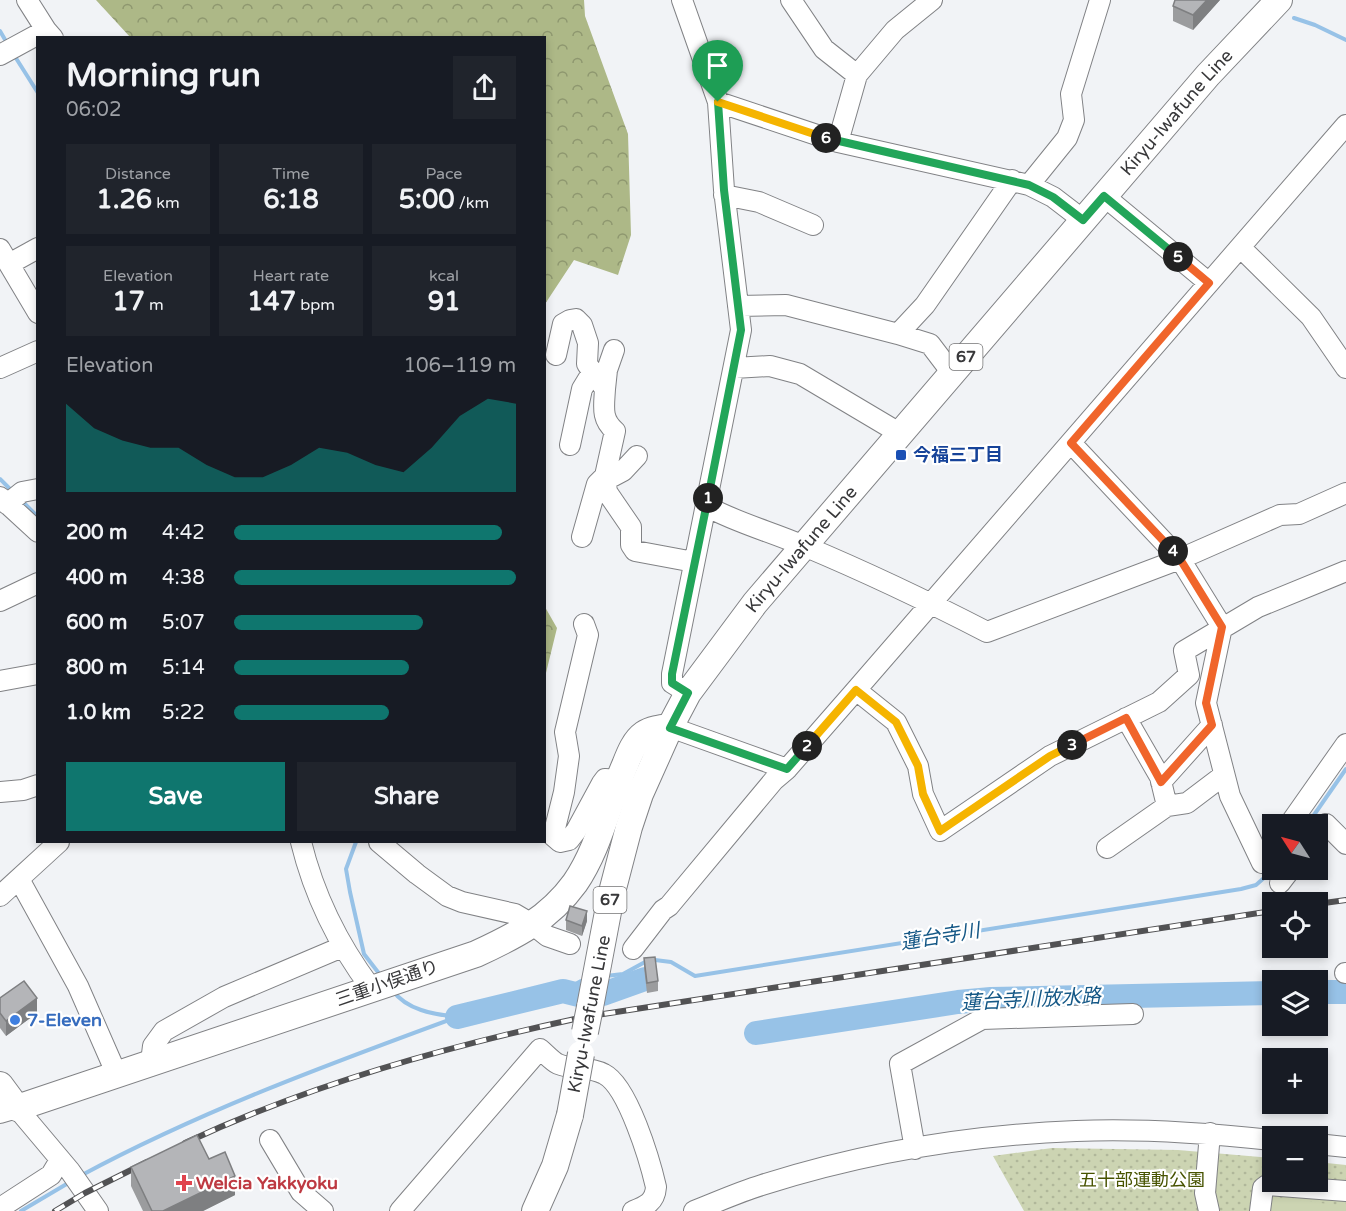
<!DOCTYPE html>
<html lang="en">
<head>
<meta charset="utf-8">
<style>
  :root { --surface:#171b24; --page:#20242c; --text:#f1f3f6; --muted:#9ea1a6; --accent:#0f766e }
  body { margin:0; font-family:"Varela Round","Noto Sans JP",sans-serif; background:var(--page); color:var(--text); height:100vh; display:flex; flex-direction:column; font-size:22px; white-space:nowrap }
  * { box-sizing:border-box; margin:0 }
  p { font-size:20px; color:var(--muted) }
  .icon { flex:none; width:33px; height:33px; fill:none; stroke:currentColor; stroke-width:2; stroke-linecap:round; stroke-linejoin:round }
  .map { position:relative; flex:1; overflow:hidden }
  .details { position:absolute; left:36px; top:36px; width:510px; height:807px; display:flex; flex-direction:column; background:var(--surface); border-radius:0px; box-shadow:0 3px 9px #0003 }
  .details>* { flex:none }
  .needle { width:39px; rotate:306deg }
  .controls { position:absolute; left:1262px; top:814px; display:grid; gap:12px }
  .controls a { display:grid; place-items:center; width:66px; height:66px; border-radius:0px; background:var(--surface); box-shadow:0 3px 9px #0003; font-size:30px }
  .pin { position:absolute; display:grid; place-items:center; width:51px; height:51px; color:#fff; margin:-62px -26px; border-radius:50% 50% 50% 0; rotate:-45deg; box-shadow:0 0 6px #0007 }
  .pin .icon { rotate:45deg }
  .km { position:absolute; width:30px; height:30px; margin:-15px; border-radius:50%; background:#222; color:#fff; font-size:16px; line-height:30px; text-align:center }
  .round { display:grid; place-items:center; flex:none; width:63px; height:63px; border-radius:0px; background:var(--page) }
  .summary { display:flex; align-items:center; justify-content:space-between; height:102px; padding:0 30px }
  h1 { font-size:33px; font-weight:700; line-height:45px }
  .figures { display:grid; grid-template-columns:repeat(3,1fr); gap:9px; height:102px; padding:6px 30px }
  .figures div { display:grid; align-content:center; border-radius:0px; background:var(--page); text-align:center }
  .figures b { font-size:26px; font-weight:700 }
  .figures small { font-size:16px; font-weight:400 }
  .figures p { font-size:16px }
  .chart { height:168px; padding:12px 30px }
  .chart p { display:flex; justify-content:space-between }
  .chart svg { width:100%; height:108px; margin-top:6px; fill:var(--accent); opacity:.7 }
  .button { display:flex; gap:12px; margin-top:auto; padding:12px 30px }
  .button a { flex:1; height:69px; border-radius:0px; background:var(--accent); color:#fff; font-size:24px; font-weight:700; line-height:69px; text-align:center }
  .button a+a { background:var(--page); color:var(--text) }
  ul { padding:0 30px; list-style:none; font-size:20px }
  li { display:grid; grid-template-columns:96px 72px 1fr; align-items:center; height:45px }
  li i { height:15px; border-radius:8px; background:var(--accent) }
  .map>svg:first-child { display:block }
</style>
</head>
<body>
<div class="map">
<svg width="1346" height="1211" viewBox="0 0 1346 1211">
  <defs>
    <pattern id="forest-crowns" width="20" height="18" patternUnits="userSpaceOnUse" patternTransform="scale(1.5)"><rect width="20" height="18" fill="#adb887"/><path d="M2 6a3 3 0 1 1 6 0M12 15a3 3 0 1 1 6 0" fill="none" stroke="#8e976f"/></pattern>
    <pattern id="park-dots" width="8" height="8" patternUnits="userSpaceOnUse" patternTransform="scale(1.5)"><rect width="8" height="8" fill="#ccd4b2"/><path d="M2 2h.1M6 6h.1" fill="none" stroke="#b0b79a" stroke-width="1.8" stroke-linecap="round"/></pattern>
  </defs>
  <rect width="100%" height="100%" fill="#f1f3f6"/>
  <path fill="url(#forest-crowns)" d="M96,0H584L585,16L628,134L631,235L618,275L574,260L545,304L544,38L130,37Z
    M545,607L557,628L545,677Z"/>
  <path fill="url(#park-dots)" d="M1052,1148L1178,1150L1272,1158V1182H1317V1162L1346,1165V1211H1024L993,1156Z"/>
  <path fill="#ccd4b2" d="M1269,1197L1346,1206V1211H1268Z"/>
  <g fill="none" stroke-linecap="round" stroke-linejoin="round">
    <path stroke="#97c2e7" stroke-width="4" d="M1294,18L1315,25L1346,40
      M0,31L7,43
      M14,55L38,93
      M0,479L12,491
      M22,501L38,517
      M1307,825L1346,769
      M356,842L346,869L350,892L364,954L381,976
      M606,976L623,974L645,962L655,960L671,962L695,976L1241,889L1256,885L1273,870
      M393,991C407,1010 433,1014 456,1017
      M563,991L581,981
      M82,1175C201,1111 329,1064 457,1017
      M21,1211L70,1182"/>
    <path stroke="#97c2e7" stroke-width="24" d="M1317,992H1346
      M603,994L645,979
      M457,1017L563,991L579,995
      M756,1033L958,1002L991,999L1272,993"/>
    <defs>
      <path id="minor" d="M27,0L46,30L53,38
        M682,0L718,102L724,190L741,330L672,674V683L688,693
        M791,0L824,49L857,75
        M0,55L46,30
        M718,102L838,142L1029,185L1053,197L1083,220
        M838,142L857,75L895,30L932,0
        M1029,185L1067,138L1074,120L1071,94L1100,0
        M724,195L759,202L813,225
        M1104,196L1209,283
        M1241,248L1311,317L1346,368
        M0,249L38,313
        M9,264L38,248
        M738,306L786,305L898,334L930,344L952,373
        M898,334L925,305L1012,180
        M556,355L563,324L570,320L576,319L582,325L588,343L587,364L605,389C604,407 601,419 615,431L605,476L607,492L631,527V545L635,551L694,562
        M0,368L38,351
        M734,368L770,366L800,374L901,434
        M605,389L607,370L614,350
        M1071,443L1180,559L1222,627L1206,703L1230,796L1262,863L1272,849
        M570,445L582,389L593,371
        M606,480L623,471L637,456
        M0,497L38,532
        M7,504L22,492L38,489
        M706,506C737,523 772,532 804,546C866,572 927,601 987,632L1180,559L1280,515L1299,514L1346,493
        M582,537L597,484L605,476
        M0,601L38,583
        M584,624L588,635L565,732L569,756L564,792L553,836L560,842L569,840L576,831L602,783L605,779L618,780
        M0,681L38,674
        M856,690L896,722L918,766L923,794L940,831L1050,756L1159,702L1189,675L1184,651L1258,607L1346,571
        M670,727L787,769
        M1161,782L1212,725
        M0,792L23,790L38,785
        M1167,806L1187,803L1224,775
        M1289,825L1346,744
        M1317,836L1326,824L1346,844
        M301,842C314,895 338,944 371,988
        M379,842L417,874L447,896L462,902L515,914L532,924L547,936L570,944
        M1107,848L1167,806L1160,777L1126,718
        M19,879L78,986L117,1075
        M1280,883L1290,870
        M0,896L59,842
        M633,949L663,910L669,906L774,780L787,769L856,690L1346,125
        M1345,973H1346
        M151,1062L153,1046L164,1031L224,997L342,947
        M0,1113L17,1108L70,1171L98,1211
        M270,1140L301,1192L323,1211
        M1317,1144L1346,1147
        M915,1149L900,1064L982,1019L1133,1014
        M0,1208L51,1175L60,1160
        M400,1211L540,1049C545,1053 552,1061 558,1064C572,1070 589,1066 604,1074C628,1086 650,1161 656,1187C655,1202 646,1206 633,1211
        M694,1211C717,1202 739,1192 762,1185C863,1153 971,1135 1076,1131C1142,1128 1207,1133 1272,1140
        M1209,1211L1205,1193L1210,1133
        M1260,1211L1263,1188L1267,1185L1346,1191"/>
      <g id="major">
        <path id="s1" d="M590,1007L611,896L629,827L640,794L670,727L688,693L755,603L1208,75L1279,0"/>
        <path d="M0,1085L17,1108L476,954C515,936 549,919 575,883C599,848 608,803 625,765C629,755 634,741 644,734C651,729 661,728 670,727"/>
        <path d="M535,1211L555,1166L570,1115"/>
      </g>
    </defs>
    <use href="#minor" stroke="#818285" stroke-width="22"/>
    <use href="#major" stroke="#818285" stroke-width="28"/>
    <use href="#minor" stroke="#fff" stroke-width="20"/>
    <use href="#major" stroke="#fff" stroke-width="26"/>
    <defs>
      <path id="rail" d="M1317,904L1346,900
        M185,1143C311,1084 448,1046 584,1017L1272,911
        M55,1211L85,1193L147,1162"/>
    </defs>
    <use href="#rail" stroke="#525254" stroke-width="6"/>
    <use href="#rail" stroke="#fff" stroke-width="4" stroke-dasharray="11" stroke-linecap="butt"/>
    <defs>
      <path id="major-bridge" d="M585,1032L590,1007
        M570,1115L581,1054"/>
    </defs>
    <use href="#major-bridge" stroke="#818285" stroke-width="28" stroke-linecap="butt"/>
    <use href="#major-bridge" stroke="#fff" stroke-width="26"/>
  </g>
  <path fill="#9b9c9e" d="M1220,0L1193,30L1173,21V6Z
    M566,920L587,921L582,936L566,930Z
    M644,958L658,981V991L647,993L644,968Z
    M0,998L37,1013L6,1036L0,1028Z
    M209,1159L235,1195L203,1211H143L131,1186V1167Z"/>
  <path fill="#7e7f81" d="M1207,0H1220L1193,30V15Z
    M587,911V921L582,936V926Z
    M37,998V1013L6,1036V1021Z
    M235,1176V1195L203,1211H163Z"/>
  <path fill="#b4b5b8" stroke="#7e7f81" stroke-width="1.5" d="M1175,0H1207L1193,15L1173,6Z
    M570,906L587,911L582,926L566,920Z
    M655,957L658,981L647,983L644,958Z
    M24,981L37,998L6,1021L0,1013V998Z
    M197,1135L209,1159L225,1152L235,1176L163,1211H152L131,1167Z"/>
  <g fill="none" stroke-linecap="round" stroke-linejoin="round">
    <defs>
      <path id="split-1" d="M708,498L741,330L724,190L718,102"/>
      <path id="split-2" d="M708,498L672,674V683L688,693L670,728L787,769L807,746"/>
      <path id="split-3" d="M807,746L856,690L896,722L918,766L923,794L940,831L1050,756L1072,745"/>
      <path id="split-4" d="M1072,745L1126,718L1161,782L1212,725L1206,703L1222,627L1180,559L1173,551"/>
      <path id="split-5" d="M1173,551L1071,443L1209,283L1178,257"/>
      <path id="split-6" d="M826,138L1029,185L1053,197L1083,220L1104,196L1178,257"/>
      <path id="split-7" d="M718,102L826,138"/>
    </defs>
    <use href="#split-1" stroke="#fff" stroke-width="12"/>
    <use href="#split-2" stroke="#fff" stroke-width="12"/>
    <use href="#split-3" stroke="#fff" stroke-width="12"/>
    <use href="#split-4" stroke="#fff" stroke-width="12"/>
    <use href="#split-5" stroke="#fff" stroke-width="12"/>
    <use href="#split-6" stroke="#fff" stroke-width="12"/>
    <use href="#split-7" stroke="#fff" stroke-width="12"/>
    <use href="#split-1" stroke="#22a559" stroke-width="8"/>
    <use href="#split-2" stroke="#22a559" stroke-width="8"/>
    <use href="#split-3" stroke="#f5b400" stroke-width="8"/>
    <use href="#split-4" stroke="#f0652b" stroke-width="8"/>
    <use href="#split-5" stroke="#f0652b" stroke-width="8"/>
    <use href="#split-6" stroke="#22a559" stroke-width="8"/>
    <use href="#split-7" stroke="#f5b400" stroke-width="8"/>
  </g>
  <rect fill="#1a4fb4" stroke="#fff" stroke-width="2" x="895" y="449" width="12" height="12" rx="3"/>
  <circle fill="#3f7fe0" stroke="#fff" stroke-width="2" cx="15" cy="1020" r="6"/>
  <path fill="#e0444e" stroke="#fff" stroke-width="2" d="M181 1174h6v6h6v6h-6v6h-6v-6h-6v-6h6z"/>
  <g text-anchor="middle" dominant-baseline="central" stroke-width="4.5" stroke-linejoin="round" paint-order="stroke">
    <g fill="#fff" stroke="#747475" stroke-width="1.5">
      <rect x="949.5" y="344" width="33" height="26" rx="4.5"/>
      <rect x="593.5" y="887" width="33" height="26" rx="4.5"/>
    </g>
    <g font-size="16" font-weight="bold" fill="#38383a">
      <text x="966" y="357">67</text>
      <text x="610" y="900">67</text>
    </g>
    <g font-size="18" fill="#38383a" stroke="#fff">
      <text stroke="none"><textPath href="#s1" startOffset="1090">Kiryu-Iwafune Line</textPath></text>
      <text stroke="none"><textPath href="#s1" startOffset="514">Kiryu-Iwafune Line</textPath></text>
      <text transform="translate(387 983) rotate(-19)">三重小俣通り</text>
      <text transform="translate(589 1014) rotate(-79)">Kiryu-Iwafune Line</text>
    </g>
    <g font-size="18" font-weight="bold" fill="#164399" stroke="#fff" text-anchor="start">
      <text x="913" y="455">今福三丁目</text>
    </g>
    <g font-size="18" font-weight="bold" fill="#366cbe" stroke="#fff" text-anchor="start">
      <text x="27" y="1020">7-Eleven</text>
    </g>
    <g font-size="18" fill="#475300" stroke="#fff">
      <text x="1142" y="1180">五十部運動公園</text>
    </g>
    <g font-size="18" font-weight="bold" fill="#be3a42" stroke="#fff" text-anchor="start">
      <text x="196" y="1183">Welcia Yakkyoku</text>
    </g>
    <g font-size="20" font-style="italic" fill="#155886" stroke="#fff">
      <text transform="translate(940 937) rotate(-9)">蓮台寺川</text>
      <text transform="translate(1031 1000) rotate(-3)">蓮台寺川放水路</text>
    </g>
  </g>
</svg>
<div class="controls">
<a><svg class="needle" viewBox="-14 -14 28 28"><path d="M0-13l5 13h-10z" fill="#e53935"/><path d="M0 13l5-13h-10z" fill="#9ea1a6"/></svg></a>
<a><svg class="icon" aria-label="locate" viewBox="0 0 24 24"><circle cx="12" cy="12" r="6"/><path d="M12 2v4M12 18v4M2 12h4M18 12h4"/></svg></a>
<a><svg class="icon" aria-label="layers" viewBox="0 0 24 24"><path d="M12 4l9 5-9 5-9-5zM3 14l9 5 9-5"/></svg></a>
<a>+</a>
<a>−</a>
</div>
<div class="pin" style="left:718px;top:102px;background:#1e9e55"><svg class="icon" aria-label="arrive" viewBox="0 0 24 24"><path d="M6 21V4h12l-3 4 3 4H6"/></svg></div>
<b class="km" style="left:708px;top:498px">1</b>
<b class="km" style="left:807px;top:746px">2</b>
<b class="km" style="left:1072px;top:745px">3</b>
<b class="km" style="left:1173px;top:551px">4</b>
<b class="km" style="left:1178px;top:257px">5</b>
<b class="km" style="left:826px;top:138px">6</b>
<section class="details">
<div class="summary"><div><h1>Morning run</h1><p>06:02</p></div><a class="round"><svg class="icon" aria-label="share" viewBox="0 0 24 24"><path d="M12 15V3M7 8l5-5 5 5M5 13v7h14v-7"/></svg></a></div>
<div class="figures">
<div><p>Distance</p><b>1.26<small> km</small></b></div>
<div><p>Time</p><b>6:18</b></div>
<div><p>Pace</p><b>5:00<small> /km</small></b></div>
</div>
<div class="figures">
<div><p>Elevation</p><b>17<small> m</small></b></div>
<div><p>Heart rate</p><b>147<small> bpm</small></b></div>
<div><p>kcal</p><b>91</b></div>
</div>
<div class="chart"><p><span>Elevation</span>106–119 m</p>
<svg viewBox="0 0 160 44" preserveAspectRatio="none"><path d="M0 44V8L10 18L20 23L30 26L40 26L50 33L60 38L70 38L80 33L90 26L100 28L110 33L120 36L130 26L140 13L150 6L160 8V44z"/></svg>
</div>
<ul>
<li><b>200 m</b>4:42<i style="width:95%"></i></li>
<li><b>400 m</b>4:38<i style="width:100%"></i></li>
<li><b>600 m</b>5:07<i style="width:67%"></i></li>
<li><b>800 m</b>5:14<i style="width:62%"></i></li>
<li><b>1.0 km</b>5:22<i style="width:55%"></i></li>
</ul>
<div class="button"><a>Save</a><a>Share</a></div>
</section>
</div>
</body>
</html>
